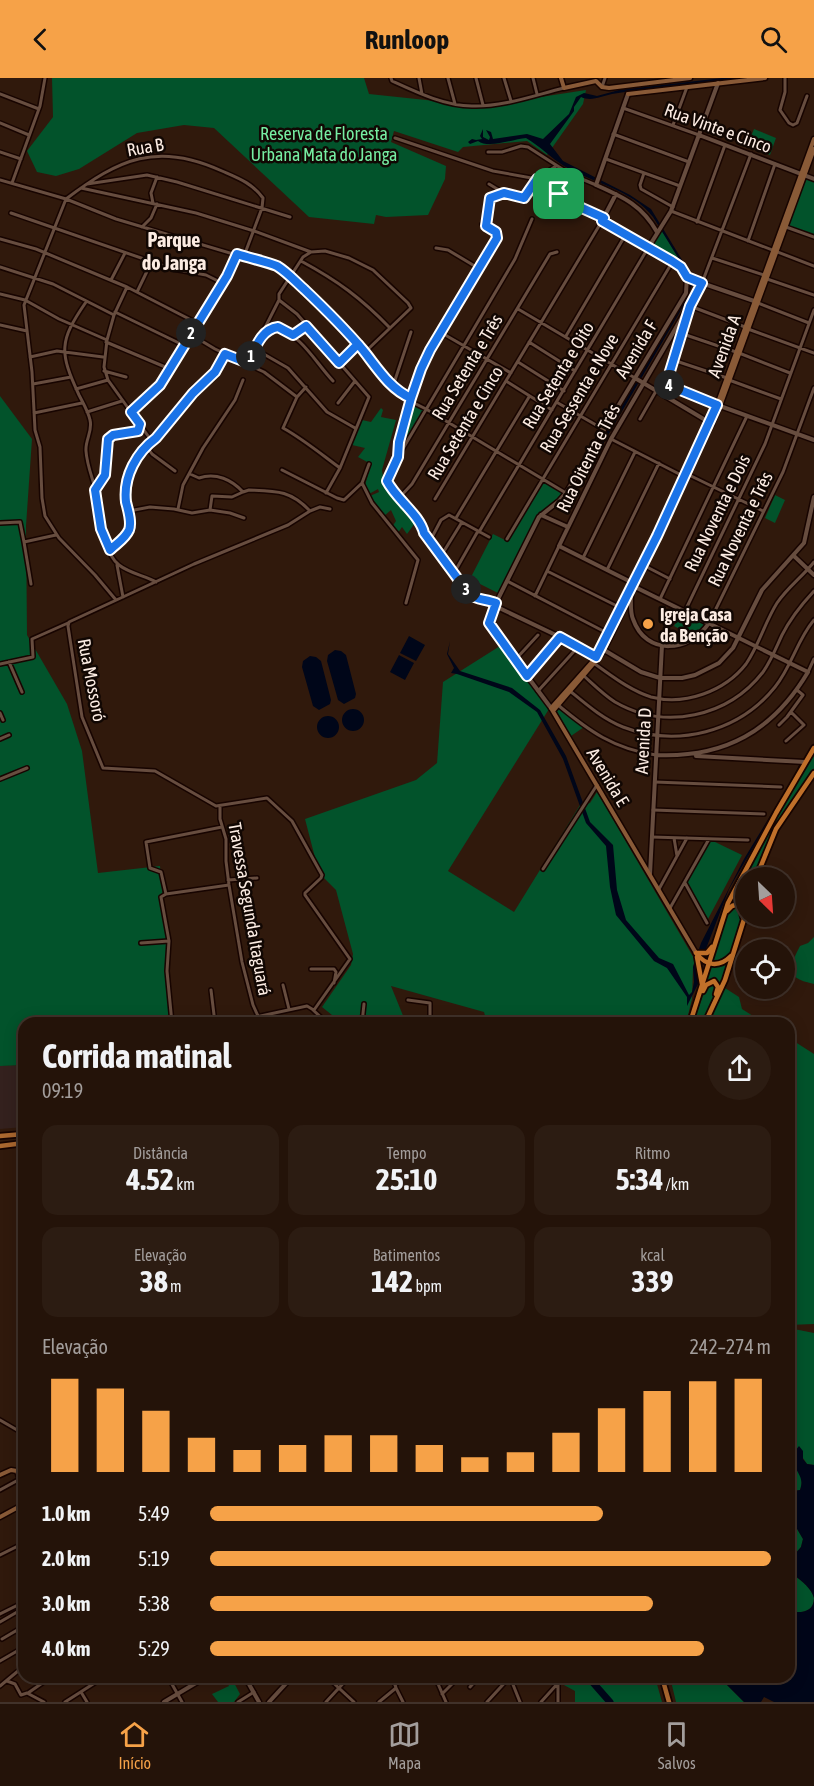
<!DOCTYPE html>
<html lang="pt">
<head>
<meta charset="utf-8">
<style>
  :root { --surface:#241309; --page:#2c1c12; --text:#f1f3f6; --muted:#a39e9c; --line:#41322a; --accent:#f6a248 }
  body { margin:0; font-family:"Asap Condensed",sans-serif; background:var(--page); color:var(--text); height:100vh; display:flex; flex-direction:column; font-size:22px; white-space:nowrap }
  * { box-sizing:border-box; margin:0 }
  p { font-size:20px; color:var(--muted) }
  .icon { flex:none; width:33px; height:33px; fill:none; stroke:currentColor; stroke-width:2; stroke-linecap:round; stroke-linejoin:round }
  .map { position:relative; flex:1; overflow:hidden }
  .drawer { position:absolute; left:18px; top:939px; width:777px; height:666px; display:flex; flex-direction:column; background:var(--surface); border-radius:18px; box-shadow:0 3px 15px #0003,0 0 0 2px var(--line) }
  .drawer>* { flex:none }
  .needle { width:39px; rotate:155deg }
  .tools { position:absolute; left:735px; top:789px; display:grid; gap:12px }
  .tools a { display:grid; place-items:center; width:60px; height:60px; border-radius:50%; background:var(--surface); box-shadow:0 3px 15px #0003,0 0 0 2px var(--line); font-size:30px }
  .pin { position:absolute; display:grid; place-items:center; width:51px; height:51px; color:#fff; margin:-26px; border-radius:12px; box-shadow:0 3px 9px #0006 }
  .km { position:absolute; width:30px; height:30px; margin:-15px; border-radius:50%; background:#222; color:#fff; font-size:16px; line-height:30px; text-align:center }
  .round { display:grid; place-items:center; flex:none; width:63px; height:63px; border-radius:32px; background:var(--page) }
  .headline { display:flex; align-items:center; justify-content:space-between; height:102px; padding:0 24px }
  h1 { font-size:33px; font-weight:700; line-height:45px }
  .figures { display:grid; grid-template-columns:repeat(3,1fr); gap:9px; height:102px; padding:6px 24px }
  .figures div { display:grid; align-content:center; border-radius:15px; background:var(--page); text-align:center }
  .figures b { font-size:30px; font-weight:700 }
  .figures small { font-size:16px; font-weight:400 }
  .figures p { font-size:16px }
  .chart { height:168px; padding:12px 24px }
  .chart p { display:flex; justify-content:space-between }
  .chart svg { width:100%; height:108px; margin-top:6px; stroke:var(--accent); stroke-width:6 }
  ul { padding:0 24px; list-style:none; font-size:20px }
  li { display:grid; grid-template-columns:96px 72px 1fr; align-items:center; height:45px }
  li i { height:15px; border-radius:8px; background:var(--accent) }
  header { display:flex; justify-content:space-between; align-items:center; height:78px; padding:0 24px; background:var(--accent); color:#111; font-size:27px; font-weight:700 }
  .menu { display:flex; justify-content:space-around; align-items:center; height:84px; border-top:2px solid var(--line); background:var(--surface); font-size:16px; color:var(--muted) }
  .menu a { display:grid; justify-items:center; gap:3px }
  .menu .selected { color:var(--accent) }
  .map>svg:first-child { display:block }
</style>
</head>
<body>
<header><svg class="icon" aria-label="back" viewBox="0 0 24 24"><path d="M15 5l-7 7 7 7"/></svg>Runloop<svg class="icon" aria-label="search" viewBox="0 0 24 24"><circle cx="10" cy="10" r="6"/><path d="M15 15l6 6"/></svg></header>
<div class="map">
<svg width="814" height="1624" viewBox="0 0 814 1624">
  <rect width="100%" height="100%" fill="#30190c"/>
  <path fill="#34211e" d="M24,987V1049L0,1051V988Z"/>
  <path fill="#02532b" d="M52,0H364L369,16L483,28L586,12L583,26L547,77L527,63L463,69L458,74L394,53L391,64L446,88L445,101L428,137L386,139L376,137L374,146L309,139L214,50L184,47L137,55L79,91L56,98L37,94L27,73L53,39Z
    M754,51L776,60L770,77L747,68Z
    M804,97L814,100V159L785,148Z
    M661,151L685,191L650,169Z
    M0,318L32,361L26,448L27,557L67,626L82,673L98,795L160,788L167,861L169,939L164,940V945H24V987L0,988Z
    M413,320L427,332L404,372L399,369Z
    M381,330L383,332L381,339L396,342L382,392L384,406L392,420L396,418L404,429L403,431L406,437L408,436L415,445L407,456L402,449L397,456L392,449L396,443L391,432L384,438L370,418L379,414L378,411L369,416L365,407L371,386L358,379L365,370L352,367L362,342L371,344Z
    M543,401L566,415L540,438L500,516L470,501L493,456L507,463Z
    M775,417L785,422L775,445L765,440Z
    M681,535L705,545L695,559L674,548Z
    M500,568L549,631L448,793L514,834L580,727L590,725L597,714L695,882L693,889L692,921L686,945H487L484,934L391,908L406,945H342L322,929L351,887L353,876L336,812L319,795L305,741L416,702L437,685L443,604Z
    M559,629L584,649L571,658L556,632Z
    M814,672V691L810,700L772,757L757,799L746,800L745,817L741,820L739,803Z
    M710,763L715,764L742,777L708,841L687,805Z
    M735,827L740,829C745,844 735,873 723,883L711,885L726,838Z
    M814,859V906C784,900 789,890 800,868L808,865Z
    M729,884L720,909L719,903L712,900L703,909L711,888H723Z
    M712,904L717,908L711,930L704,945H693L705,912Z
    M725,910L739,919L742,931L764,945H708Z
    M789,960L814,976V1246L789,1247Z
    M789,1250L814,1255V1387L807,1386L803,1380V1373L795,1386C800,1395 804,1402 800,1412L794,1413L789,1410Z
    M789,1437L803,1461L801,1469L789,1483Z
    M795,1498C802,1503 812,1511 814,1520C814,1536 798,1535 789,1533L790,1502Z
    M224,1599H231L240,1616L234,1624H218L212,1616L229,1608Z
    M549,1599H655L662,1624H575V1613Z
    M670,1599H740L721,1601L744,1624H676Z"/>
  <path fill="#000619" d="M722,0H742C698,5 655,9 612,16C601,18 592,24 581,19L574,29V33L550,66L563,83L630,117L651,131L690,195L693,205L684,227L603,366L600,365L683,225C687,217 692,208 690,199L653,139C633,112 592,105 564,88C551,80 540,68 526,60C513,61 489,71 478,63L470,66L468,64L472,61L476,62L482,61L480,58L483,51V59L489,62L490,59L486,52L491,54L493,61L527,56L543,61L569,36L576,19L584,15L597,18L619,12Z
    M409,558L425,567L416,583L400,575Z
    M450,563L448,576L460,593L512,610L540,632L566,678L590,744L613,767L617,812L626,842L659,880L673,886L689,917L692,914L694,904L693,889L701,865L744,781L793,700L800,685L802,686L729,811L699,889L698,906L687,928V919L667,890L654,883L616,837L610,809L606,768L586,745L563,681L537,634L509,614L457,596L451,595L454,590L447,576Z
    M335,572L341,573L346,577L356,616L355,620L344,626L338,622L327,583L328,577Z
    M399,577L414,585L405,602L390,594Z
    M310,578L316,579L321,583L331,622L330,626L319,632L313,628L302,589L303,583Z
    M342 642a11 11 0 1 1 22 0a11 11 0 1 1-22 0Z
    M317 649a11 11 0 1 1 22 0a11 11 0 1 1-22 0Z
    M799,1368L803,1373V1381L807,1386L814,1387V1624H774L764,1619L761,1624H744L720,1600L789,1599V1533C798,1535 814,1536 814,1520C812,1511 802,1503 795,1498L790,1502L789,1511V1483L801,1469L803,1461L789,1437V1410L794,1413L800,1412C804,1401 799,1398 795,1388C794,1384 795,1378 795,1373Z"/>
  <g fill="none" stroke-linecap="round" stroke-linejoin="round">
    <path stroke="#000619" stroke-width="7" d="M588,1599L610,1624"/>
    <defs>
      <path id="minor" d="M391,0L392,3C416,14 445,28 472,28C503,29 535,17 564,10
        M419,0L422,16
        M448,0L455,26
        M476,0L483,27
        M504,0L511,23
        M533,0L537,16
        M785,0V14L780,32L789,45L793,47L797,45L807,18
        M602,9L605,0
        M0,16L39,31
        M623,30L699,57
        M0,45L29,57
        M673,47L687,9
        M613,56L689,84
        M395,60L493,93L537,101L568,123L604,140
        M0,74L21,81
        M488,74H502L521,68L528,69L570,96L596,107
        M606,81L680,108
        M644,95L640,107L641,111L673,129
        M0,102L66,121L116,141L280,190L342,248L393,308L403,316L411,320
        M12,105L40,28L45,0
        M87,106L147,97L177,104L290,139
        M489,106L502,114
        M81,110L196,135L254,153L311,174L325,173L349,180L373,192L408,225L411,230L365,274
        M66,121L24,227L32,294L35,352L40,369L42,420L45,438L59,460L95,497L116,522
        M66,121C119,81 157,63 222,93C238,100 252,105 263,120L262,130L244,178
        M153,125L151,115L157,99
        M671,133L814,188
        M11,135L173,191L206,197L222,205
        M697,144L725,67
        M486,148L490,120L504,115L524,120L537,101L556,88
        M142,149L151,140L157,126
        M786,149L814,159
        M0,161L36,171L127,209L197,245
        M748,163L775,86
        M436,170L448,172L478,190
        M712,180L764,197
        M301,183C338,203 361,220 390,250
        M0,189L53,206L114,237
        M767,201L814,217
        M111,202L125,175
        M702,205L751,76
        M127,209L114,237L107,262L104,289L108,302L151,362L156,360L193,315L215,294L226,276
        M137,214L152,183
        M0,216L25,222L59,241L107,262
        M279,222L297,236L369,319L340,390L326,415
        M86,224C59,263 59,274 79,317C83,325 88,333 90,342C93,353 85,362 86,373C87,389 94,403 97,418C101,437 101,472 119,487C129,495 145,498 156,504
        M758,225L809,245
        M518,231L635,300
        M115,234L183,267
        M0,247L27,253
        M748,251L814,275
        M440,254L511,295
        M190,256L215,271L264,294L297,319
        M263,256L275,249C302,257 315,284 333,303
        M683,256L736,274
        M293,257L306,248
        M566,258L626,156
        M106,264L170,291
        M529,264L575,293
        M255,271L288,290L327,334L355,350
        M739,275L790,295
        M30,279L57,273L103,279
        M673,282L727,300
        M518,284L564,313
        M247,285L279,222V216L303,179L311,174
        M339,285L358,266
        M104,293L126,299
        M729,302L781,321
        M506,303L552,332
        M33,306L71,299
        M393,308L411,254
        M306,309L297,319L283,350C303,361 321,376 340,390
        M76,311L108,302
        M410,323L426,331L566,415
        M338,325L355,303
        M558,325L603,351
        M718,327L667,305L690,228L745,249
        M87,334L122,323
        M131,334L148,320L165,299L227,198L237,176
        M34,335L82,325
        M640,341L656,313
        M611,361L685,399L689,397L763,433
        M147,369L152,376L175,393
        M398,377L399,364L410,323L424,282L497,160L496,154L482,146
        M282,392L337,420L344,422L362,405L369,386
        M190,396L199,400C216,394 232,402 243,414L249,412C276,413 290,412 310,433
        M362,405L372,425L418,482L406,525
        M95,412L106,397L108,361L116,356L137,354L139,348
        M399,420L412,406L550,176L557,174
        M435,421L602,143
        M178,431L183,407L203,370L235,322L243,302
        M210,432L230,435L244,440
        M129,433L150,429L174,431L192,435L210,432L212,418L232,419L243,414
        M456,440L529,319
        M0,445L20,444L24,464L56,457
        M479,454L648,170
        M507,461L673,183
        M430,463L441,442L449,437L489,459
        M24,464L31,506
        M110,472L123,462L130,451L126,419L130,389L151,362
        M441,478L462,444
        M583,480L635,374
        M117,487L123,519
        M645,488L670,501
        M607,492L659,385
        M547,493L623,531
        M454,495L478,453
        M507,503L609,556
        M535,518L559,468
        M660,521L747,338
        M496,525C486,521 476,522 469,516L424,455C420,437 396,420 387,403L398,379L515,181L532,141
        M685,533L765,366L814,232
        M709,545L783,394L814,310
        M515,582L538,557
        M9,584L22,614
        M592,584C611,597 629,612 651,619C685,628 725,613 746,586C759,567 765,544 777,525C787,510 803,498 814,484
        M0,586L33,579L32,561L68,545
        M808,594L814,581
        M527,598L560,559
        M584,598C594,607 604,617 615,624C665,653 728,639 763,594C771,583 776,570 782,557C790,541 801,527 814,513
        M538,613L578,569
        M570,613C587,627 603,641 623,649C677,670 739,654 775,609C792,588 797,562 814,542
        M558,627C589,653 614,671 656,677
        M0,635L3,642
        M779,647L787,639L803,617L797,612
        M0,661L9,657
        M786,663L804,647L791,634
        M0,701L27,690
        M655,704L781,709
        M220,728V741L226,761V783L229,807L242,884L253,927L258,938
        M653,732L764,736
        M652,759L748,762
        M674,760L677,778
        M543,791L597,707
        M228,802L257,800
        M685,805L707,845
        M659,811L687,760
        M166,816L161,794L150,790L146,764L222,749
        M166,816L161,819L169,863L167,893L172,945
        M166,816L229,807
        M670,830L709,761
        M141,865L169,863
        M311,891H334L336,894L334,905
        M283,907L289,931
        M211,912L215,945
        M408,922L430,925V945
        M314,932L350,881L305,817V815L321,800L322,797L292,743L267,720L216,728L155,693L103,690L82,639L68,548L69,544L194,486L288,447L310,433L320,429L330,431
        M453,943L454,945
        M253,945L256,939L307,928L312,931L327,945
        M362,945L364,926
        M0,1342L24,1356
        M20,1395L24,1369
        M0,1412L20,1401
        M0,1477L24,1465
        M0,1536L24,1524
        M0,1544L24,1530
        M2,1561L24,1548
        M0,1583L24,1569
        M168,1599L182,1624
        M327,1599L354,1624
        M393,1599L396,1610L403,1624
        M435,1599L446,1624
        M510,1599L520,1624
        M7,1603L15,1606L21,1617L27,1615L44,1624
        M395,1607L404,1599
        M0,1608L24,1588
        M470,1609L479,1599
        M81,1614L87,1624
        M28,1615L51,1599
        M442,1616L459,1599
        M65,1624L104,1599
        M238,1624L254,1614
        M326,1624L349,1599
        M379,1624L396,1610
        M487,1624L510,1599
        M541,1624L559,1604
        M558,1624V1607"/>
      <path id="tertiary" d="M628,16L596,107C623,119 642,127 657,154
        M699,57L814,101
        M648,170L671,133L718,5
        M687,200L757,224
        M635,300L712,346
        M720,328L814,362
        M541,437L568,449
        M794,478L814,497
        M631,517C631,525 630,534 633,541C646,579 690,574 709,545
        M495,528L560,559L598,580
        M604,572L641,594L660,600H682L695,597L719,585L733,570L762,512L804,465L814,419
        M551,630L490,548L488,541L539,439L559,423L566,415L686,215L687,199L678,187L602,143L616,116
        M656,677C725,680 773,653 808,594L635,509L633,505L559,468L611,361L702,205
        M696,678L805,684
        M650,796L662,567
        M245,1599L259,1624
        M164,1624L206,1599
        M269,1624L292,1599"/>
      <path id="secondary" d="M561,0L564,10L596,3L602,9L609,10L690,0
        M628,16L765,0
        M666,443L720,328L814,71
        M553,633L594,585L604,572L647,483
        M696,875L551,630L592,584L601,570L657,458L717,327L814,61
        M0,1397L11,1392L17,1393L24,1415
        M0,1439L24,1426"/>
      <path id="primary" d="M0,1058L24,1056
        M0,1068L24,1065
        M662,1599L669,1624"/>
      <path id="trunk" d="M756,800L776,751L814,695
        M739,809L738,817L740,819L746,818
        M727,833L732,828L738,826L741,830L743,839
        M696,875C706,888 719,890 731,878
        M697,875H707L712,869
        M697,879L702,906
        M703,913L706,907L714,903L718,909L716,916
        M690,945L728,825L776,735L814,670
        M705,945L725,902L746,835"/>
    </defs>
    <use href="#minor" stroke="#170400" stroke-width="6"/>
    <use href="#tertiary" stroke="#170400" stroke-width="7"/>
    <use href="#secondary" stroke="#170400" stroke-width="7"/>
    <use href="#primary" stroke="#170400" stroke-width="8"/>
    <use href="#trunk" stroke="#170400" stroke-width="8"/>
    <use href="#minor" stroke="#674d3f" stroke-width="3"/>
    <use href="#tertiary" stroke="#674d3f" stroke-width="4"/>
    <use href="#secondary" stroke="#895a37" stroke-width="4"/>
    <use href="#primary" stroke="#aa672f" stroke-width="4.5"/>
    <use href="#trunk" stroke="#c0702a" stroke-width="4.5"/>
  </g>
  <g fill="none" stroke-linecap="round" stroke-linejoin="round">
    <defs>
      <path id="route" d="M559,116L537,101L524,120L504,115L490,120L486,148L496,154L497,160L430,272L421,291L411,320C388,311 374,285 358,266L339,285L306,248L293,257L278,249C261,251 255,271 248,285L225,276L215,294L193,315L156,360C137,374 123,398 126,424C128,432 132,444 129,452C125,461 117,465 110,472L101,451L95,412L105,397L108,361L113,357L138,353L140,346L131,334L160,307L227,198L237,176C249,180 267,184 277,188C287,194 296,204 305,212C325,231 345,251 363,272C377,289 390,311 411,320L399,364L398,379L387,403C396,421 420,437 424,455L469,516C476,522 486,521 496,525L489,545L527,598L560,559L596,579L657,458L717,327L668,307L667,303L690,228L702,205L687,199L681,189L672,183L602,143L604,140L573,126L559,116"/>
    </defs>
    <use href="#route" stroke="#fff" stroke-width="12"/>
    <use href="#route" stroke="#1a73e8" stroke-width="8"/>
  </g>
  <circle fill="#f6a248" stroke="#110703" stroke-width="2" cx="648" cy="546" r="6"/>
  <g text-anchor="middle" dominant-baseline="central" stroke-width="5" stroke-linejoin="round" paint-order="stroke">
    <g font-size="18" fill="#fcece3" stroke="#110703">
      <text transform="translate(718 50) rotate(20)">Rua Vinte e Cinco</text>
      <text transform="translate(145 69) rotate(-10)">Rua B</text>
      <text transform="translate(724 268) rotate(-70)">Avenida A</text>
      <text transform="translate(636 271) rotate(-59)">Avenida F</text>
      <text transform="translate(467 289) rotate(-59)">Rua Setenta e Três</text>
      <text transform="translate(558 297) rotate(-59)">Rua Setenta e Oito</text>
      <text transform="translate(579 315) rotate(-59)">Rua Sessenta e Nove</text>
      <text transform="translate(465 345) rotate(-59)">Rua Setenta e Cinco</text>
      <text transform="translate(588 380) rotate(-63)">Rua Oitenta e Três</text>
      <text transform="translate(717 435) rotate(-64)">Rua Noventa e Dois</text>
      <text transform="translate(740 451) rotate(-64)">Rua Noventa e Três</text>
      <text transform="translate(92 602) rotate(79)">Rua Mossoró</text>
      <text transform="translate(643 663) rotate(-87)">Avenida D</text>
      <text transform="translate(608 699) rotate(59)">Avenida E</text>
      <text transform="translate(250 831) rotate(80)">Travessa Segunda Itaguará</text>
    </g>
    <g font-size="18" fill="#76eda2" stroke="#110703">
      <text x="324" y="55">Reserva de Floresta<tspan x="324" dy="21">Urbana Mata do Janga</tspan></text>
    </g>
    <g font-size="18" font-weight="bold" fill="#fcece3" stroke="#110703" text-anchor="start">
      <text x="660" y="536">Igreja Casa<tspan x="660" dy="21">da Benção</tspan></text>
    </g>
    <g font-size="20" font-weight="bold" fill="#fcece3" stroke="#110703">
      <text x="174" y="161">Parque<tspan x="174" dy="23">do Janga</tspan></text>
    </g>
  </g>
</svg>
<div class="tools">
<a><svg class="needle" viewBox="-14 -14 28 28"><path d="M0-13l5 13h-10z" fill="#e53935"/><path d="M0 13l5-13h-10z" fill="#a39e9c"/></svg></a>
<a><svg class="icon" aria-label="locate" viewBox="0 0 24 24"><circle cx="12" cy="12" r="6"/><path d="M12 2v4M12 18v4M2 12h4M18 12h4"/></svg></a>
</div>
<div class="pin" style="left:559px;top:116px;background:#1e9e55"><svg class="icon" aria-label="arrive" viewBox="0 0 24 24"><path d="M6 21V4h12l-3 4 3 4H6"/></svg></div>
<b class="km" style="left:251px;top:278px">1</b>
<b class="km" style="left:191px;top:255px">2</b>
<b class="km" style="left:466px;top:511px">3</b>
<b class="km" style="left:669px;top:307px">4</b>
<section class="drawer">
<div class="headline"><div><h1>Corrida matinal</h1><p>09:19</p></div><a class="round"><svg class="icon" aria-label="share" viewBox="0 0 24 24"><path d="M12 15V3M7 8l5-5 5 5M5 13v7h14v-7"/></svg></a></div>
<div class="figures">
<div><p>Distância</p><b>4.52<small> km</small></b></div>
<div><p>Tempo</p><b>25:10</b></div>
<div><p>Ritmo</p><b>5:34<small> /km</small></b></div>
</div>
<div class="figures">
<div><p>Elevação</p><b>38<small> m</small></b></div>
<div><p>Batimentos</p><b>142<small> bpm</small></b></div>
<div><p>kcal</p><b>339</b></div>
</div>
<div class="chart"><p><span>Elevação</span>242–274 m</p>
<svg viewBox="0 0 160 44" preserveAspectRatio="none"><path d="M5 44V6M15 44V10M25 44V19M35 44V30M45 44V35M55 44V33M65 44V29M75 44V29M85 44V33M95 44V38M105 44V36M115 44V28M125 44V18M135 44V11M145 44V7M155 44V6"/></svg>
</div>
<ul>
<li><b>1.0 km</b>5:49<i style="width:70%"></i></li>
<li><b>2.0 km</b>5:19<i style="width:100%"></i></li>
<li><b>3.0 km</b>5:38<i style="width:79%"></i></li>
<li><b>4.0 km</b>5:29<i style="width:88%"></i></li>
</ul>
</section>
</div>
<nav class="menu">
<a class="selected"><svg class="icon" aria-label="home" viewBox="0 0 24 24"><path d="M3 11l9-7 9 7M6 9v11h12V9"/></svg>Início</a>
<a><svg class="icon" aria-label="map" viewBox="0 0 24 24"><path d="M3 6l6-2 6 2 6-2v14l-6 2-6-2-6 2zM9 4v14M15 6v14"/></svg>Mapa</a>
<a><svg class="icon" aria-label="saved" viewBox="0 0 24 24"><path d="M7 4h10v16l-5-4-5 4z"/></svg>Salvos</a>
</nav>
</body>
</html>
